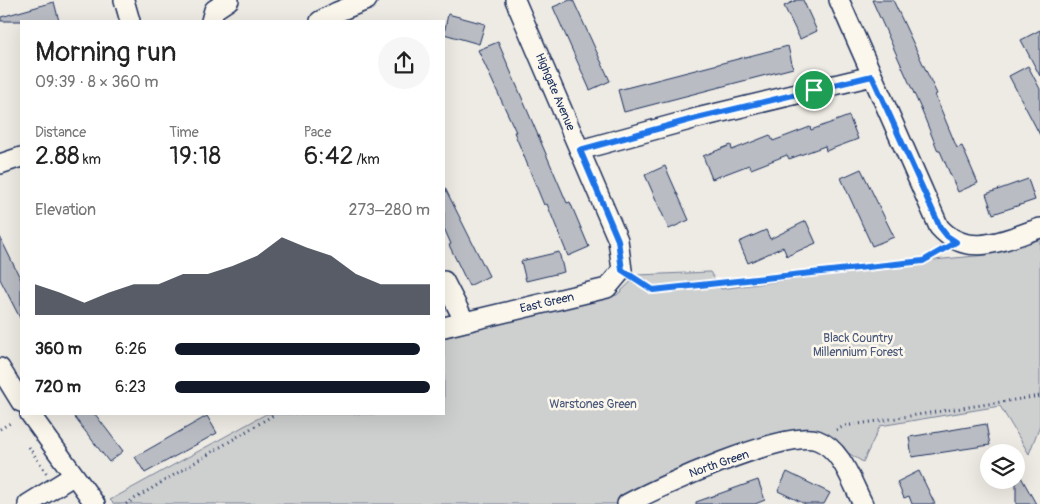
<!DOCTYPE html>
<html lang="en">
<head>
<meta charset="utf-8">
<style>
  :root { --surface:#fff; --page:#f6f6f6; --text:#222; --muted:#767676; --accent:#111827 }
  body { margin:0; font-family:Pangolin,sans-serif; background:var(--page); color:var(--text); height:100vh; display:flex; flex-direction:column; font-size:19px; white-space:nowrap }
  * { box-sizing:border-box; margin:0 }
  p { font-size:16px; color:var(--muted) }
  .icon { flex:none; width:28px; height:28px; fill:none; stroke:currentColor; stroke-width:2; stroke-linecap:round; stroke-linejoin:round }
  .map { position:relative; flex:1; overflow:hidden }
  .drawer { position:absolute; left:20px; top:20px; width:425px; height:395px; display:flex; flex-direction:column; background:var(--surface); border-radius:0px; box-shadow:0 5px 20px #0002 }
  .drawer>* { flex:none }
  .buttons { position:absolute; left:980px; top:444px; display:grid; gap:10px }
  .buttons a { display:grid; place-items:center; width:45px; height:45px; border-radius:50%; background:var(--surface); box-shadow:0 5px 20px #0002; font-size:25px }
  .pin { position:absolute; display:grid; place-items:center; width:42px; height:42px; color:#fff; margin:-21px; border:2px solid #fff; border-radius:50%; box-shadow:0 1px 5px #0007 }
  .round { display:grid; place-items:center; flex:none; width:52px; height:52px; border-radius:26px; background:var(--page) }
  .headline { display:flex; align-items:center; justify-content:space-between; height:85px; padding:0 15px }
  h1 { font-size:28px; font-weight:600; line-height:38px }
  .figures { display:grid; grid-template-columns:repeat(3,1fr); gap:8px; height:85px; padding:5px 15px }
  .figures div { display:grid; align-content:center }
  .figures b { font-size:25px; font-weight:600 }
  .figures small { font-size:14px; font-weight:400 }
  .figures p { font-size:14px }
  .chart { height:140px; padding:10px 15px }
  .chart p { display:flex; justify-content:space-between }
  .chart svg { width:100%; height:90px; margin-top:5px; fill:var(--accent); opacity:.7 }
  ul { padding:0 15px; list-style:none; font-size:16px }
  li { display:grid; grid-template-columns:80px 60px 1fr; align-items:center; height:38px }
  li i { height:12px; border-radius:6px; background:var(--accent) }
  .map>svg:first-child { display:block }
</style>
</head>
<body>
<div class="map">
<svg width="1040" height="504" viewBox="0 0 1040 504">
  <rect width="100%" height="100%" fill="#eeebe4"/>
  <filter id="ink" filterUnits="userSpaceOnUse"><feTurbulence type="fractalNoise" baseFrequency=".02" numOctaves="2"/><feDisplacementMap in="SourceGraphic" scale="10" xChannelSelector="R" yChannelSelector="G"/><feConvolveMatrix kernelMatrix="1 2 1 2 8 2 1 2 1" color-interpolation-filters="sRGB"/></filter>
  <g filter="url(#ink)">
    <path fill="#cecfcf" stroke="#747f96" d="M1040,238V425L1029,454L1000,406L880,426L863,462L815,433L619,504H114L110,500L266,414H444V338L547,310L617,295L638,275L710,272L721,289L923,261L986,255Z"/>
    <path fill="#b9bcc3" stroke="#1b2f5e" d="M570,0H573L610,81L590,90L553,7Z
      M797,0H803L817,31L800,39L784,6Z
      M872,0H893L937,94L935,95L957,148L962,146L978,183L958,192L940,151H938L921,109Z
      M54,2L59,21H1V17Z
      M448,14L485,24L479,44L444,34Z
      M1040,30V76L1021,40Z
      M498,42L567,203L570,202L589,247L568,256L547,204L544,205L514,132H516L478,50Z
      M788,46L793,68L624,112L618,90Z
      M1028,66L1040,89V135L1009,76Z
      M849,116L858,139L826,151L825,146L789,159L787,155L751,169L749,165L712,179L703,156L731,145L732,150L770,135L773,141L810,127L811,130Z
      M665,166L689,220L669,229L645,175Z
      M861,169L894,237L872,246L841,178Z
      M1028,179L1035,200L993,214L986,194Z
      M444,186L489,276L469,286L449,245L451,244L444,228Z
      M806,221L816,243L787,256L783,247L748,263L739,242L766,230L770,239Z
      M0,237L21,280V320L0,279Z
      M559,252L564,272L526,281L521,261Z
      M72,414H95L123,451L109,462Z
      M207,416L217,433L145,473L135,457Z
      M986,424L990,445L912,457L909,437Z
      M1016,468L1036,504H1016Z
      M919,471L935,504H912L909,496L904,498L897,482Z
      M787,472L830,493L824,504H805L778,491Z
      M758,480L765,500L755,504H696V502Z"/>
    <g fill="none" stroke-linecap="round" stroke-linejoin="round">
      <defs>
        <path id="minor" d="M124,0L130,21
          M839,0L939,227C968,260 1006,239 1040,228
          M211,21L214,10L229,0
          M320,21L337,12L367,0
          M580,150L697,118L872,76
          M0,164L21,157
          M444,281L465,322
          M444,327L607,288L622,270L618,240L515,0
          M0,368L21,402
          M30,414L95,504
          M28,504L73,476
          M627,504C658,487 786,429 817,440C842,449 852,483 863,504"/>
      </defs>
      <use href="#minor" stroke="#1b2f5e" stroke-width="22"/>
      <path stroke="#1b2f5e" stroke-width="3" stroke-dasharray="1 4" stroke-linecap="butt" d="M637,280L653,290L923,261L940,251
        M0,429L12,422
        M836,430L845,426L1040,396
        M29,447L47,474
        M126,504L275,414"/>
      <use href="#minor" stroke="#fbf7ec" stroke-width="19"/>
    </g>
  </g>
  <g fill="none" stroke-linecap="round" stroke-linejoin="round" filter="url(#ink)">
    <defs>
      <path id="route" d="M872,76L940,227L947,236L956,242L923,261L653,290L622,270L618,240L580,150L697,118Z"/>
    </defs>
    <use href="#route" stroke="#fff" stroke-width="10"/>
    <use href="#route" stroke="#1a73e8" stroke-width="6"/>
  </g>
  <g text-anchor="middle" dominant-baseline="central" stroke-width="5" stroke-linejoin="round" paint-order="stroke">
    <g font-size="12" fill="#1b2f5e" stroke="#fbf7ec">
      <text transform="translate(555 92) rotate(67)">Highgate Avenue</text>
      <text transform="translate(547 303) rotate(-13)">East Green</text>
      <text transform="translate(719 464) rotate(-19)">North Green</text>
    </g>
    <g font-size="12" fill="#48577a" stroke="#fbf7ec">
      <text x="858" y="338">Black Country<tspan x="858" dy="14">Millennium Forest</tspan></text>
      <text x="593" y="404">Warstones Green</text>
    </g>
  </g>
</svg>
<div class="buttons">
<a><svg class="icon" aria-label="layers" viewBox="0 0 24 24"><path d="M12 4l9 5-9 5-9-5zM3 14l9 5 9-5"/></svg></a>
</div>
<div class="pin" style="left:814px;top:90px;background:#1e9e55"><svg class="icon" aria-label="arrive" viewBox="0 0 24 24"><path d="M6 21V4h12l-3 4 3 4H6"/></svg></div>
<section class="drawer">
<div class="headline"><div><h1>Morning run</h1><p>09:39 · 8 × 360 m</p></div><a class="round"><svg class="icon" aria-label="share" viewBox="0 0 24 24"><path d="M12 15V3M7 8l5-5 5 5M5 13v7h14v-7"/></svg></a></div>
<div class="figures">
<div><p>Distance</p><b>2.88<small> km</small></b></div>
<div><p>Time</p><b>19:18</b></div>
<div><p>Pace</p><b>6:42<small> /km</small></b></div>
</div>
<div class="chart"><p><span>Elevation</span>273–280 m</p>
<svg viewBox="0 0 160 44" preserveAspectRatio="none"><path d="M0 44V29L10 33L20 38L30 33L40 29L50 29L60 24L70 24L80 20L90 15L100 6L110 11L120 15L130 24L140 29L150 29L160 29V44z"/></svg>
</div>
<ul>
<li><b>360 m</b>6:26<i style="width:96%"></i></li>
<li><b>720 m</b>6:23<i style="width:100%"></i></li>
</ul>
</section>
</div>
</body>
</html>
